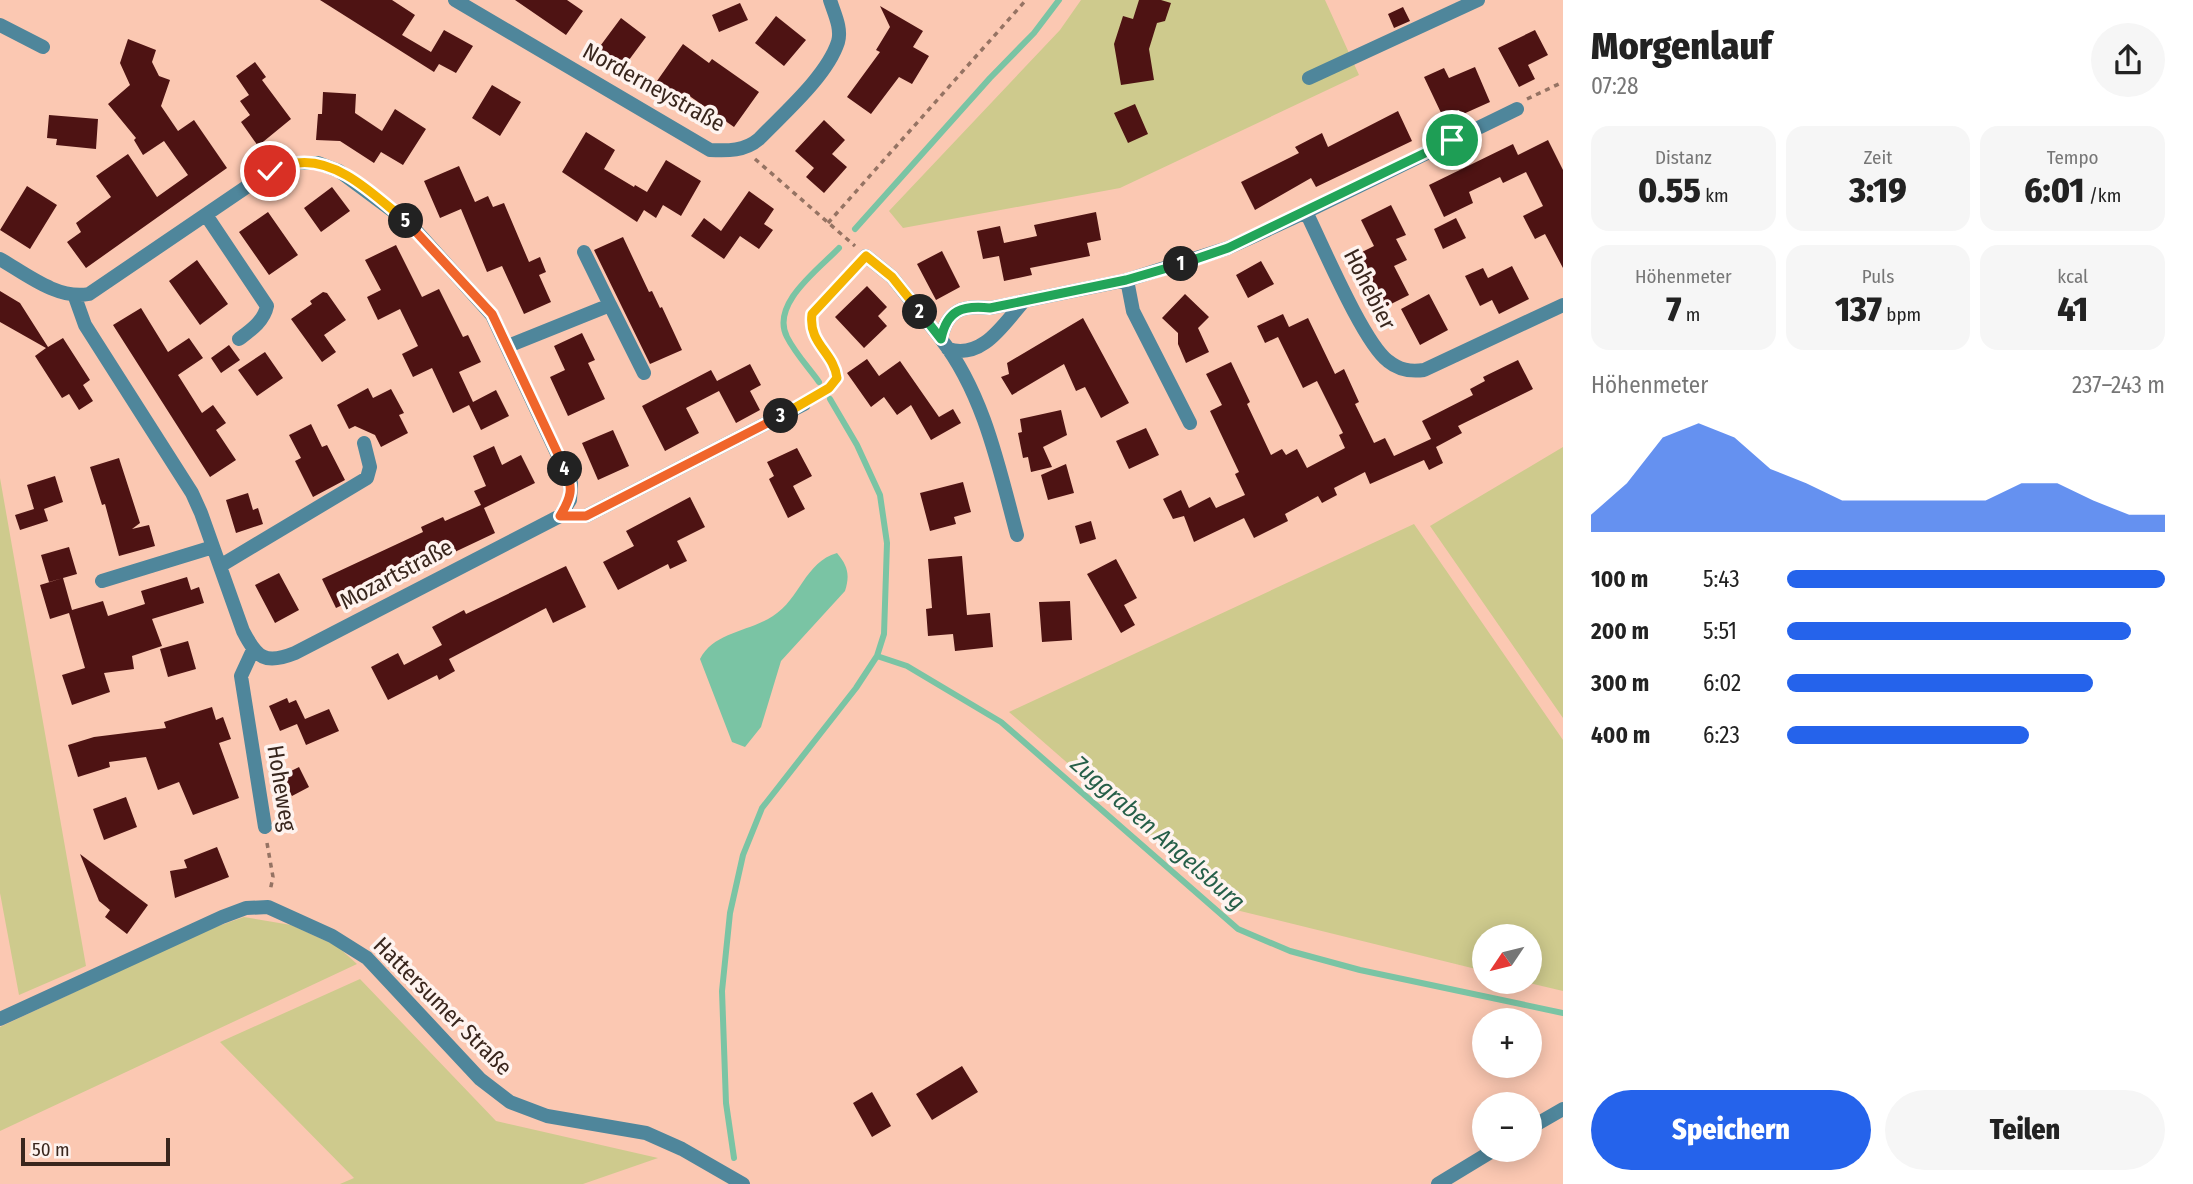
<!DOCTYPE html>
<html lang="de">
<head>
<meta charset="utf-8">
<style>
  :root { --surface:#fff; --page:#f6f6f6; --text:#222; --muted:#767676; --accent:#2563eb }
  body { margin:0; font-family:"Fira Sans Condensed",sans-serif; background:var(--page); color:var(--text); height:100vh; display:flex; flex-direction:column; font-size:26px; white-space:nowrap }
  * { box-sizing:border-box; margin:0 }
  p { font-size:23px; color:var(--muted) }
  .icon { flex:none; width:38px; height:38px; fill:none; stroke:currentColor; stroke-width:2; stroke-linecap:round; stroke-linejoin:round }
  .map { position:relative; flex:1; overflow:hidden }
  .panel { display:flex; flex-direction:column; background:var(--surface); width:630px }
  .panel>* { flex:none }
  .needle { width:46px; rotate:235deg }
  .controls { position:absolute; left:1472px; top:924px; display:grid; gap:14px }
  .controls a { display:grid; place-items:center; width:70px; height:70px; border-radius:50%; background:var(--surface); box-shadow:0 4px 18px #0003; font-size:35px }
  .scale { position:absolute; left:21px; bottom:18px; width:149px; box-sizing:border-box; padding-left:7px; border:4px solid #39261d; border-top:0; font-size:19px; line-height:24px; white-space:nowrap; color:#39261d; -webkit-text-stroke:5px #fef3ef; paint-order:stroke }
  .pin { position:absolute; display:grid; place-items:center; width:60px; height:60px; color:#fff; margin:-30px; border:4px solid #fff; border-radius:50%; box-shadow:0 2px 7px #0007 }
  .km { position:absolute; width:35px; height:35px; margin:-18px; border-radius:50%; background:#222; color:#fff; font-size:19px; line-height:35px; text-align:center }
  .round { display:grid; place-items:center; flex:none; width:74px; height:74px; border-radius:37px; background:var(--page) }
  .summary { display:flex; align-items:center; justify-content:space-between; height:119px; padding:0 28px }
  h1 { font-size:38px; font-weight:800; line-height:52px }
  .metrics { display:grid; grid-template-columns:repeat(3,1fr); gap:10px; height:119px; padding:7px 28px }
  .metrics div { display:grid; align-content:center; border-radius:18px; background:var(--page); text-align:center }
  .metrics b { font-size:35px; font-weight:800 }
  .metrics small { font-size:19px; font-weight:400 }
  .metrics p { font-size:19px }
  .chart { height:196px; padding:14px 28px }
  .chart p { display:flex; justify-content:space-between }
  .chart svg { width:100%; height:126px; margin-top:7px; fill:var(--accent); opacity:.7 }
  .primary-button { display:flex; gap:14px; margin-top:auto; padding:14px 28px }
  .primary-button a { flex:1; height:80px; border-radius:42px; background:var(--accent); color:#fff; font-size:28px; font-weight:800; line-height:80px; text-align:center }
  .primary-button a+a { background:var(--page); color:var(--text) }
  ul { padding:0 28px; list-style:none; font-size:23px }
  li { display:grid; grid-template-columns:112px 84px 1fr; align-items:center; height:52px }
  li i { height:18px; border-radius:9px; background:var(--accent) }
  main { display:flex; flex:1; min-height:0 }
  .map>svg:first-child { display:block }
</style>
</head>
<body>
<main>
<div class="map">
<svg width="1563" height="1184" viewBox="0 0 1563 1184">
  <rect width="100%" height="100%" fill="#fbc8b2"/>
  <path fill="#ceca8d" d="M1081,0H1325L1359,75L1120,188L903,228L889,211L1060,30Z
    M1563,447V718L1430,526Z
    M0,478L86,966L19,995L0,893Z
    M1414,524L1563,740V991L1525,982H1530V936H1484V971L1236,910L1009,712Z
    M244,917L291,925L337,946L357,964L0,1131V1027L207,930Z
    M360,979L496,1121L658,1158L583,1184H340L354,1178L220,1042Z"/>
  <path fill="#7ac4a4" d="M837,553C848,566 850,575 845,591L781,661L761,727L745,747L732,742L700,659C714,632 749,632 773,616C800,599 805,562 837,553Z"/>
  <g fill="none" stroke-linecap="round" stroke-linejoin="round">
    <path stroke="#7ac4a4" stroke-width="6" d="M855,229L990,78L1034,33L1059,0
      M819,382C809,368 795,353 787,337C770,304 819,269 839,248
      M877,656L907,666L1001,722L1238,929L1290,951L1360,970L1563,1013
      M734,1158L726,1103L722,991L730,913L743,855L762,808L856,688L877,656L884,634L887,543L880,495L857,445L830,399"/>
  </g>
  <path fill="#4e1313" d="M320,0H392L415,15L402,35L431,52L444,30L473,46L456,73L439,64L434,72Z
    M515,0H567L583,11L566,35Z
    M1139,0H1161L1171,3L1165,21L1157,23L1149,49L1154,80L1121,85L1114,44L1123,16L1133,19Z
    M740,3L748,20L719,32L712,15Z
    M880,6L923,31L913,47L929,56L912,84L899,77L871,114L847,97L880,52L876,50L890,27Z
    M1403,7L1410,21L1394,28L1388,14Z
    M776,16L806,40L784,66L755,43Z
    M621,18L646,37L623,68L598,49Z
    M1535,30L1548,55L1528,65L1535,79L1519,87L1498,48Z
    M128,39L156,50L152,62L159,76L170,80L161,106L178,131L194,120L227,168L86,268L67,242L81,232L76,223L111,197L96,176L128,154L157,197L188,175L164,141L143,155L134,140L136,138L108,104L130,85L120,63Z
    M683,44L709,63L712,59L759,92L734,127L688,95L684,100L657,81Z
    M255,62L266,77L262,80L291,119L258,146L241,122L250,115L240,101L249,95L236,76Z
    M1475,67L1490,102L1461,115L1459,110L1443,117L1424,77L1444,68L1449,78Z
    M492,85L521,102L500,136L472,118Z
    M323,92L356,94L355,113L382,131L395,109L426,129L403,165L381,152L374,163L340,141L316,140L318,114H322Z
    M1135,104L1148,134L1128,143L1114,113Z
    M1398,111L1412,141L1316,187L1311,178L1255,210L1241,182L1299,153L1295,147L1322,133L1328,147Z
    M49,115L98,119L96,149L56,145L57,139L47,138Z
    M824,120L845,140L832,154L847,167L824,193L806,177L814,168L795,151Z
    M586,132L615,150L604,169L634,187L635,185L647,192L666,160L701,181L681,216L663,205L656,218L644,210L637,222L562,172Z
    M1548,140L1563,170V268L1545,234L1535,239L1523,216L1543,206L1526,172L1503,183L1500,177L1469,192L1473,203L1444,217L1429,185L1513,144L1518,155Z
    M459,166L475,202L488,196L493,207L504,203L529,262L540,257L546,272L539,275L551,302L524,314L502,266L487,272L461,209L440,218L424,181Z
    M27,186L57,205L30,249L0,230Z
    M332,187L350,211L321,232L304,208Z
    M749,191L774,209L764,224L773,230L759,249L740,236L724,259L691,236L704,218L721,231Z
    M1391,205L1406,235L1396,239L1407,260L1394,266L1409,295L1381,309L1354,256L1374,246L1361,220Z
    M268,212L298,255L269,275L239,232Z
    M1096,212L1101,240L1087,243L1090,256L1030,268L1032,275L1004,281L999,256L983,259L977,231L1000,226L1004,243L1037,236L1034,225Z
    M1456,218L1466,238L1443,249L1434,229Z
    M623,237L649,292L652,291L660,308L662,307L682,350L650,364L594,250Z
    M396,245L422,297L439,289L463,337L468,335L481,362L459,372L473,402L496,390L509,416L481,430L469,405L453,413L432,368L413,377L402,354L418,346L400,309L378,320L367,297L381,290L365,260Z
    M942,251L960,287L936,300L917,264Z
    M197,260L228,304L200,325L169,281Z
    M1261,261L1274,284L1248,298L1236,275Z
    M1512,266L1529,299L1499,314L1492,300L1480,306L1465,276L1483,268L1488,278Z
    M867,286L887,307L878,316L887,326L864,348L835,317Z
    M0,291L20,303L48,347L63,338L90,380L83,385L93,401L79,410L69,394L62,398L35,356L46,348L0,322Z
    M323,292L327,293L346,320L324,335L336,352L322,362L291,319L312,304L310,301Z
    M1185,294L1209,317L1198,328L1209,352L1186,363L1178,344V333L1162,318Z
    M1429,294L1448,330L1420,345L1401,309Z
    M141,308L168,352L189,338L203,358L178,375L202,413L213,405L226,423L216,430L236,460L210,477L113,325Z
    M1283,314L1289,327L1308,318L1335,374L1344,369L1359,402L1355,404L1374,443L1385,438L1394,456L1431,439L1422,421L1473,395L1470,389L1485,381L1483,377L1518,360L1533,389L1458,426L1462,433L1436,447L1443,463L1429,470L1424,460L1370,484L1365,472L1334,488L1337,495L1322,503L1318,496L1285,514L1288,521L1254,538L1244,518L1194,542L1184,516L1173,519L1163,499L1181,490L1189,508L1210,497L1216,508L1245,495L1235,474L1239,472L1210,411L1222,405L1206,374L1231,362L1250,402L1247,404L1271,455L1282,449L1286,455L1297,449L1307,468L1345,448L1339,435L1343,433L1317,381L1303,388L1278,337L1265,343L1257,326Z
    M1083,318L1129,403L1101,418L1085,387L1076,391L1064,364L1012,395L1001,377L1009,374L1007,363Z
    M582,333L595,360L588,363L605,399L568,416L550,377L565,370L554,346Z
    M229,345L240,360L221,373L211,358Z
    M265,352L283,378L257,396L238,370Z
    M867,359L879,376L900,361L939,417L953,409L961,423L931,440L911,405L897,415L884,397L871,407L847,373Z
    M750,364L761,385L750,391L760,410L736,423L719,391L686,408L699,433L665,451L642,406L711,370L717,381Z
    M368,388L373,398L391,389L404,413L399,415L408,433L381,447L375,435L355,426L349,429L337,405Z
    M1061,410L1067,435L1043,447L1052,467L1031,472L1028,457L1023,458L1018,433L1022,432L1020,419Z
    M311,424L322,447L327,445L345,480L313,497L295,461L301,458L289,435Z
    M1146,428L1159,455L1129,469L1116,441Z
    M613,430L629,466L598,480L582,443Z
    M494,446L502,465L521,455L535,483L484,508L495,533L336,608L322,579L423,532L421,527L443,517L445,521L481,505L474,491L486,486L473,456Z
    M797,448L812,476L793,486L805,509L788,518L769,479L774,476L767,462Z
    M119,458L140,523L132,529L149,525L155,546L119,556L105,504L102,505L90,467Z
    M1066,464L1074,493L1048,500L1041,475Z
    M55,476L63,502L44,509L48,521L20,530L15,515L34,509L27,485Z
    M963,482L971,512L954,517L956,524L930,531L920,493Z
    M248,493L253,510L258,508L263,524L236,533L226,500Z
    M690,497L705,527L677,541L687,561L670,569L668,564L618,590L603,562L634,546L626,531Z
    M1091,521L1096,539L1080,544L1075,526Z
    M69,547L77,574L49,582L41,555Z
    M962,556L967,615L990,613L993,647L955,651L953,634L928,636L926,609L932,608L928,559Z
    M1116,559L1137,598L1124,605L1135,625L1121,633L1087,574Z
    M566,566L586,607L553,623L546,608L449,659L455,671L439,680L437,675L388,700L371,667L398,653L404,665L442,645L432,627L464,610L466,614Z
    M279,573L299,610L275,623L255,585Z
    M187,577L191,590L199,587L204,603L152,619L162,646L132,656L134,669L104,673L110,692L72,705L62,675L85,668L69,613L50,619L40,585L63,578L72,610L103,601L108,616L145,604L141,591Z
    M1070,601L1072,640L1042,642L1039,602Z
    M188,641L196,669L168,677L160,649Z
    M287,698L289,703L296,700L305,719L329,709L339,731L306,745L297,724L280,731L269,706Z
    M212,707L216,720L223,717L231,739L219,743L239,798L193,815L179,782L158,790L146,757L109,762L110,767L78,777L68,745L94,737L166,728L164,722Z
    M299,767L309,787L292,796L281,776Z
    M126,797L137,827L104,840L93,809Z
    M217,847L229,877L175,898L170,871L187,868L184,860Z
    M80,854L148,905L127,934L105,917L110,910L99,901Z
    M962,1066L978,1092L932,1120L916,1094Z
    M872,1092L891,1126L872,1137L853,1103Z"/>
  <g fill="none" stroke-linecap="round" stroke-linejoin="round">
    <path stroke="#957363" stroke-width="3.5" stroke-dasharray="5 5" stroke-linecap="butt" d="M1527,99L1563,82
      M755,159L855,246
      M828,223L1026,0
      M818,395L829,389L837,378C834,352 808,344 812,314L854,268
      M267,843L273,877L270,891"/>
    <path stroke="#4f869b" stroke-width="14" d="M455,0L710,150C728,151 745,151 759,139C784,113 827,76 838,42C842,28 834,13 830,0
      M0,25L43,47
      M1309,78L1478,0
      M1517,109L1306,212C1322,244 1363,342 1388,361C1399,370 1410,372 1424,370L1563,305
      M206,215L267,306C264,321 251,330 239,339
      M584,252L610,305
      M866,256L892,277L941,339
      M0,259C26,274 58,300 89,294L270,171L297,163H318L339,171L409,223L492,315L571,483L570,500L560,516H586L804,404
      M75,297L85,325L192,493L201,513L243,631C257,658 265,665 295,653L560,516
      M508,346L610,305L644,373
      M948,349C983,360 1004,323 1024,301
      M1190,423L1133,311L1127,280L1228,248L1306,212
      M1017,535C999,468 984,394 941,339C947,310 962,305 990,308L1127,280
      M220,566L367,478L370,467L364,443
      M102,581L213,547
      M253,650L241,676L265,827
      M0,1019L222,917L246,908L268,907L332,936L367,958L480,1079L510,1102L547,1116L646,1133L682,1149L743,1184
      M1530,1128L1563,1109
      M1438,1184L1494,1150"/>
  </g>
  <g fill="none" stroke-linecap="round" stroke-linejoin="round">
    <defs>
      <path id="split-1" d="M1181,264L1228,248L1452,140"/>
      <path id="split-2" d="M920,312L941,339C947,310 962,305 990,308L1126,280L1181,264"/>
      <path id="split-3" d="M781,416L829,388L837,378C834,352 808,344 812,314L866,256L892,277L920,312"/>
      <path id="split-4" d="M565,469C574,488 571,498 560,516H586L781,416"/>
      <path id="split-5" d="M406,221L492,314L565,469"/>
      <path id="split-6" d="M270,171C278,169 288,165 296,163C338,157 376,197 406,221"/>
    </defs>
    <use href="#split-1" stroke="#fff" stroke-width="14"/>
    <use href="#split-2" stroke="#fff" stroke-width="14"/>
    <use href="#split-3" stroke="#fff" stroke-width="14"/>
    <use href="#split-4" stroke="#fff" stroke-width="14"/>
    <use href="#split-5" stroke="#fff" stroke-width="14"/>
    <use href="#split-6" stroke="#fff" stroke-width="14"/>
    <use href="#split-1" stroke="#22a559" stroke-width="9"/>
    <use href="#split-2" stroke="#22a559" stroke-width="9"/>
    <use href="#split-3" stroke="#f5b400" stroke-width="9"/>
    <use href="#split-4" stroke="#f0652b" stroke-width="9"/>
    <use href="#split-5" stroke="#f0652b" stroke-width="9"/>
    <use href="#split-6" stroke="#f5b400" stroke-width="9"/>
  </g>
  <g text-anchor="middle" dominant-baseline="central" stroke-width="7" stroke-linejoin="round" paint-order="stroke">
    <g font-size="23" fill="#39261d" stroke="#fef3ef">
      <text transform="translate(654 87) rotate(29)">Norderneystraße</text>
      <text transform="translate(1370 289) rotate(63)">Hohebier</text>
      <text transform="translate(396 574) rotate(-28)">Mozartstraße</text>
      <text transform="translate(282 788) rotate(81)">Hoheweg</text>
      <text transform="translate(443 1006) rotate(45)">Hattersumer Straße</text>
    </g>
    <g font-size="24" font-style="italic" fill="#265f49" stroke="#fef3ef">
      <text transform="translate(1158 833) rotate(41)">Zuggraben Angelsburg</text>
    </g>
  </g>
</svg>
<div class="controls">
<a><svg class="needle" viewBox="-14 -14 28 28"><path d="M0-13l5 13h-10z" fill="#e53935"/><path d="M0 13l5-13h-10z" fill="#767676"/></svg></a>
<a>+</a>
<a>−</a>
</div>
<div class="scale">50 m</div>
<div class="pin" style="left:1452px;top:140px;background:#1e9e55"><svg class="icon" aria-label="arrive" viewBox="0 0 24 24"><path d="M6 21V4h12l-3 4 3 4H6"/></svg></div>
<div class="pin" style="left:270px;top:171px;background:#d93025"><svg class="icon" aria-label="check" viewBox="0 0 24 24"><path d="M5 12l5 5 9-10"/></svg></div>
<b class="km" style="left:1181px;top:264px">1</b>
<b class="km" style="left:920px;top:312px">2</b>
<b class="km" style="left:781px;top:416px">3</b>
<b class="km" style="left:565px;top:469px">4</b>
<b class="km" style="left:406px;top:221px">5</b>
</div>
<section class="panel">
<div class="summary"><div><h1>Morgenlauf</h1><p>07:28</p></div><a class="round"><svg class="icon" aria-label="share" viewBox="0 0 24 24"><path d="M12 15V3M7 8l5-5 5 5M5 13v7h14v-7"/></svg></a></div>
<div class="metrics">
<div><p>Distanz</p><b>0.55<small> km</small></b></div>
<div><p>Zeit</p><b>3:19</b></div>
<div><p>Tempo</p><b>6:01<small> /km</small></b></div>
</div>
<div class="metrics">
<div><p>Höhenmeter</p><b>7<small> m</small></b></div>
<div><p>Puls</p><b>137<small> bpm</small></b></div>
<div><p>kcal</p><b>41</b></div>
</div>
<div class="chart"><p><span>Höhenmeter</span>237–243 m</p>
<svg viewBox="0 0 160 44" preserveAspectRatio="none"><path d="M0 44V38L10 27L20 11L30 6L40 11L50 22L60 27L70 33L80 33L90 33L100 33L110 33L120 27L130 27L140 33L150 38L160 38V44z"/></svg>
</div>
<ul>
<li><b>100 m</b>5:43<i style="width:100%"></i></li>
<li><b>200 m</b>5:51<i style="width:91%"></i></li>
<li><b>300 m</b>6:02<i style="width:81%"></i></li>
<li><b>400 m</b>6:23<i style="width:64%"></i></li>
</ul>
<div class="primary-button"><a>Speichern</a><a>Teilen</a></div>
</section>
</main>
</body>
</html>
